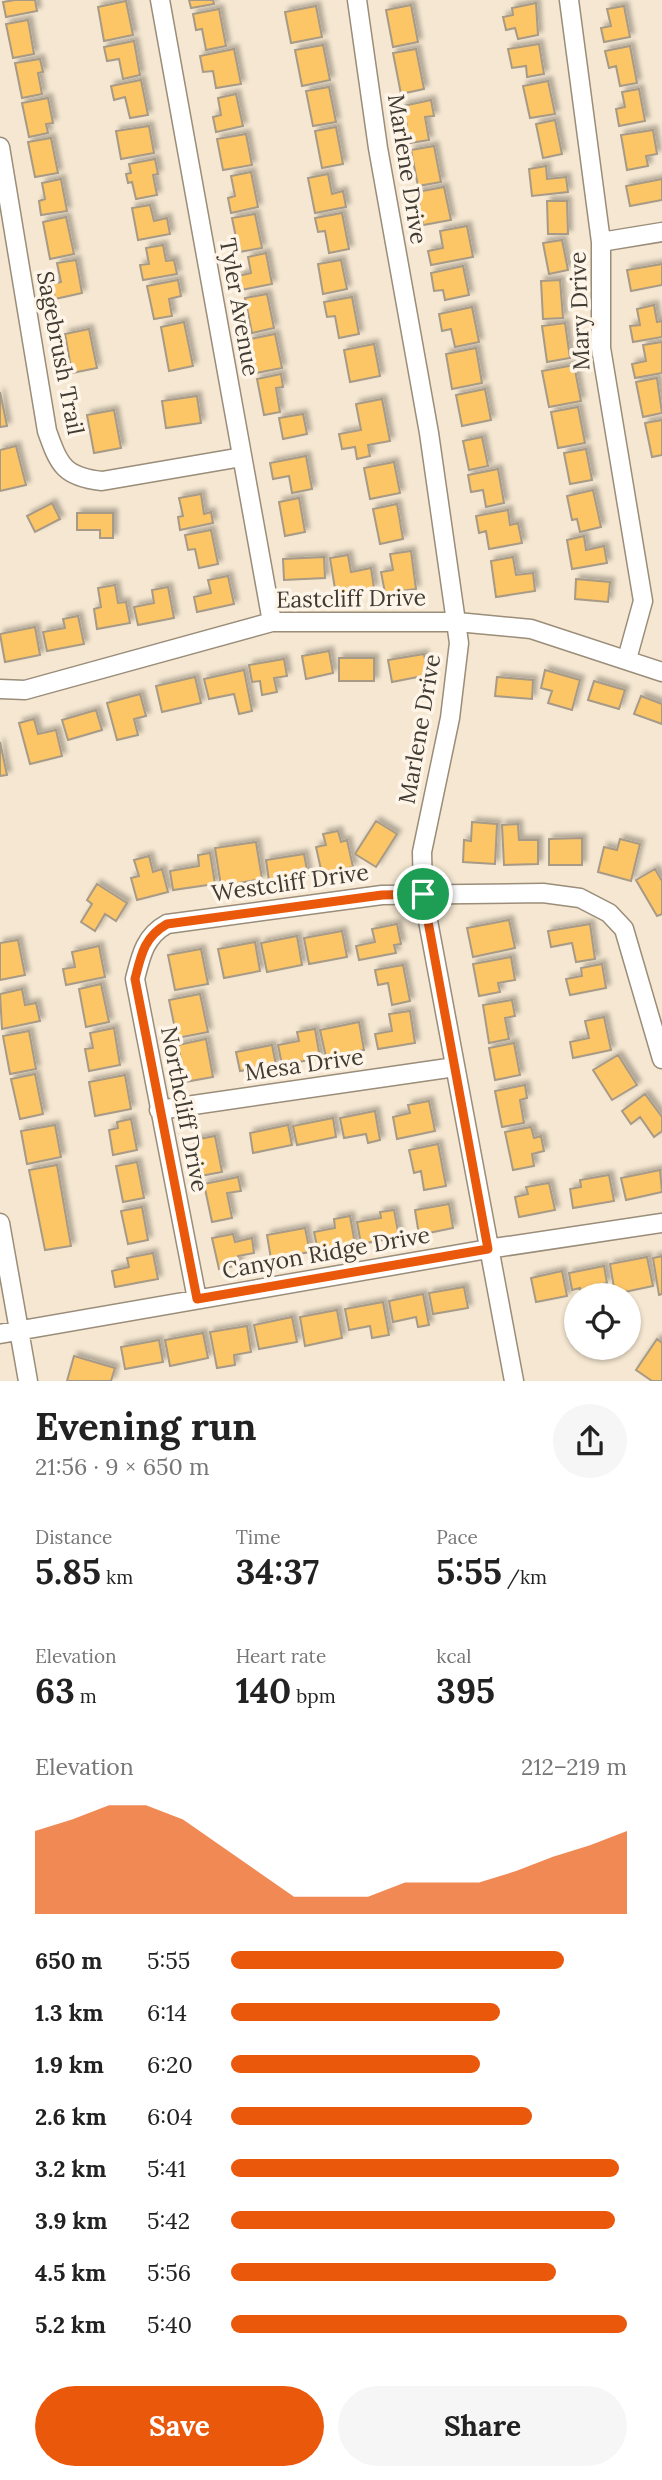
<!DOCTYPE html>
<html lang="en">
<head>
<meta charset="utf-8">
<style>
  :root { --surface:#fff; --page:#f6f6f6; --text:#222; --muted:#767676; --accent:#ea580c }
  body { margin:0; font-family:Lora,serif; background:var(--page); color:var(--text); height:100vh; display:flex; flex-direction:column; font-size:26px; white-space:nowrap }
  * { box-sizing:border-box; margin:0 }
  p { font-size:23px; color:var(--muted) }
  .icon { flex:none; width:38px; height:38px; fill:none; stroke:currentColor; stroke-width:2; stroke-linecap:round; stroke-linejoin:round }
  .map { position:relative; height:1381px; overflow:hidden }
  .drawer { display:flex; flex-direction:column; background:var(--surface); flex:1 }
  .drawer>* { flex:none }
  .controls { position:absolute; left:564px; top:1283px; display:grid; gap:14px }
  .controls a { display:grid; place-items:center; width:77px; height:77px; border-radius:50%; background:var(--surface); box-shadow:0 2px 5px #0004; font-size:35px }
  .pin { position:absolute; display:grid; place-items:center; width:60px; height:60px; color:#fff; margin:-30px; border:4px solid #fff; border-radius:50%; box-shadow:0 2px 7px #0007 }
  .round { display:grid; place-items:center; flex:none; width:74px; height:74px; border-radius:37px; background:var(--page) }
  .headline { display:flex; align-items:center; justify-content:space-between; height:119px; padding:0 35px }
  h1 { font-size:38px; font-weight:700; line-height:52px }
  .figures { display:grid; grid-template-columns:repeat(3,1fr); gap:10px; height:119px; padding:7px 35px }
  .figures div { display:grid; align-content:center }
  .figures b { font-size:35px; font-weight:700 }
  .figures small { font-size:19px; font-weight:400 }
  .figures p { font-size:19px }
  .chart { height:196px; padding:14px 35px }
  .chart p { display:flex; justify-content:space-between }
  .chart svg { width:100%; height:126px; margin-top:7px; fill:var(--accent); opacity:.7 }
  .primary-button { display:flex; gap:14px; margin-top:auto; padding:14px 35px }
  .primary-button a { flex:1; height:80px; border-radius:42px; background:var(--accent); color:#fff; font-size:28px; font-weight:700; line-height:80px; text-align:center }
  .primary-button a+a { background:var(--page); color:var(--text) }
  ul { padding:0 35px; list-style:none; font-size:23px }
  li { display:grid; grid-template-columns:112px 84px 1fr; align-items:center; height:52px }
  li i { height:18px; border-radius:9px; background:var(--accent) }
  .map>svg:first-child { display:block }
</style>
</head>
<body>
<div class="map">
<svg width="662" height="1381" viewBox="0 0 662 1381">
  <defs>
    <filter id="shadow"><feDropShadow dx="4" dy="-4" stdDeviation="2" flood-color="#0004"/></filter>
  </defs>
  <rect width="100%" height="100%" fill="#f5e7d1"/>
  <path fill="#fcc566" stroke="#a79a86" stroke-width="2" filter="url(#shadow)" d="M15,0H35L37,11L6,17L3,2Z
    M189,0H213L214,4L191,8Z
    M126,1L133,35L104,41L98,7Z
    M536,3L538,35L518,39L515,28L506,30L503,17L513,15L512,8Z
    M411,5L418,42L393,47L386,10Z
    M316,6L322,37L291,43L285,12Z
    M624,6L630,37L604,42L601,28L611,26L607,9Z
    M219,9L226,46L206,50L202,29L196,30L193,14Z
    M28,20L34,54L13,58L6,24Z
    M134,41L140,75L123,79L119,59L107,61L104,47Z
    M539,44L544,74L527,77L526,66L512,68L508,49Z
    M323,45L330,80L302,86L295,50Z
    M630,46L637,83L620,86L616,66L609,68L605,51Z
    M234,49L241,84L216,88L213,71L203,72L200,56Z
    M416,49L424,89L401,94L393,53Z
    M40,59L43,72L38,73L42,94L22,98L15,63Z
    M141,80L148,115L130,118L125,97L114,100L111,86Z
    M548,81L555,114L530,118L523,86Z
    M329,87L336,122L313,126L306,91Z
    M639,89L645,121L619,126L616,109L625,107L622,92Z
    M236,94L243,126L216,132L213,117L221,115L218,98Z
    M48,98L53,123L46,124L48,133L29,137L22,103Z
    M431,100L434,116L425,117L429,140L410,143L403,106Z
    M555,120L562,154L543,158L536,124Z
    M149,126L154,153L121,159L116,131Z
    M336,127L343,164L322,168L315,131Z
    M653,130L657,154L646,156L648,166L627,170L621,135Z
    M246,134L252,165L223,170L217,139Z
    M51,138L58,173L35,177L28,142Z
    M434,146L441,182L418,186L411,150Z
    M155,159L158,174L153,175L157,195L136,199L132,182L128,183L126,174L131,173L129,164Z
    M546,166L547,179L566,177L568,192L532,196L529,169Z
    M251,172L258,207L231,213L228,198L235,196L231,176Z
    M328,174L332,194L343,191L346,207L315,213L308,178Z
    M61,179L67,211L41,215L39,201L45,199L42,183Z
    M662,179V200L630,206L626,186Z
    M444,187L451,220L423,225L417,192Z
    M547,201H567L568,234H548Z
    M150,205L154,221L167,218L170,234L138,240L132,208Z
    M342,213L349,249L329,253L325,231L318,232L315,218Z
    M255,214L262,248L239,252L232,218Z
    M66,217L74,254L50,259L43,222Z
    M467,226L473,257L431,265L428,251L443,248L440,231Z
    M562,240L568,270L549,274L543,243Z
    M163,245L166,261L174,260L177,274L143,280L140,265L149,264L146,248Z
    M266,253L272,284L241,290L238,276L251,273L248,257Z
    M76,260L82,293L55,299L52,284L61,282L57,263Z
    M341,260L347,289L323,294L318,264Z
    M662,264V285L631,291L627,270Z
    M463,266L469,295L445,300L443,290L434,291L431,273Z
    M178,280L181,296L169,299L172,316L154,319L147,286Z
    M560,280L563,318L543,319L541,281Z
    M267,294L274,328L252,333L245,298Z
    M352,297L359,334L339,338L335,316L327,317L324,302Z
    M654,305L657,322L662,321V337L633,342L630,326L640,325L637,309Z
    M472,307L479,342L455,347L451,329L442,331L439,314Z
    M184,322L193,366L169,371L161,327Z
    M565,323L570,358L547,362L542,326Z
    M89,329L97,368L72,373L65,334Z
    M275,334L282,368L256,373L250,339Z
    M662,342V373L635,378L632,364L646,361L643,345Z
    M374,344L380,376L350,382L344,350Z
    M476,348L482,383L452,389L446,354Z
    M574,365L581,401L549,407L542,371Z
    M281,374L283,387L276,388L280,412L264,415L257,379Z
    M657,378L662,413L643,417L636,382Z
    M485,389L491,420L462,426L456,395Z
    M0,392L7,426L0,427Z
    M197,396L201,423L166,428L162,401Z
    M382,399L390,441L368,445L370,456L357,459L355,447L342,449L339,434L361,430L356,404Z
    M578,407L585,443L558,448L551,412Z
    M114,410L121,448L94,453L87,415Z
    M303,414L307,434L283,439L279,418Z
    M662,420V455L652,457L645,423Z
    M482,437L488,466L469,470L463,441Z
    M16,446L26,485L0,491V450Z
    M586,449L592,480L570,484L564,453Z
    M306,456L312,489L292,493L289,476L273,479L270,463Z
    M394,462L400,493L370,499L364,468Z
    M498,469L504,503L486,507L483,490L471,492L468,475Z
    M593,490L601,527L580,532L577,519L572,520L567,496Z
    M201,494L204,514L211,512L213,523L180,530L178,517L183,516L179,498Z
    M299,498L305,532L285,536L279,502Z
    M52,503L60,519L35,532L27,516Z
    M397,504L403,539L380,544L373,509Z
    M508,510L510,525L518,523L522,543L489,549L486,531L479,533L476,516Z
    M77,513H113V538H100V530H77Z
    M211,530L218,564L199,568L195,549L188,550L185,535Z
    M584,536L586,550L604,546L607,563L572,569L567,540Z
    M411,551L416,589L385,593L381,572L393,570L390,554Z
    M348,555L351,572L371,568L374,588L336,595L330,558Z
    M324,557L325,578L284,580L283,559Z
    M513,557L516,575L533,573L535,591L496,597L491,561Z
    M228,576L234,604L197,612L194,597L211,593L208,580Z
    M576,579L610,582L608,602L575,599Z
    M115,585L118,603L126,602L130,623L97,629L94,609L101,607L98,588Z
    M168,587L174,618L138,625L134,607L154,603L152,590Z
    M78,616L84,644L47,651L43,632L65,628L63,619Z
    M35,627L40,655L5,662L0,634Z
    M329,651L333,673L306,679L302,656Z
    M424,654L428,675L392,682L388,660Z
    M339,658H374V681H339Z
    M284,659L287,676L274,678L277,692L262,695L260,681L252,682L249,665Z
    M244,670L252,711L239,714L234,694L209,699L204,679Z
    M545,670L580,680L572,710L548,703L552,691L541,688Z
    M195,677L201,703L162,712L156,686Z
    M497,677L533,680L532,699L495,696Z
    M594,681L625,690L619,709L588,700Z
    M140,694L146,716L134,719L138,735L117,740L107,703Z
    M641,696L662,704V724L634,714Z
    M96,710L102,730L68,740L62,720Z
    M34,719L38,734L56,730L62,756L30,764L19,723Z
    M0,742L7,775L0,776Z
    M376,821L397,834L376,867L355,854Z
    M472,822L497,824L495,864L463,862L464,840L471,841Z
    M518,824L519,840H538V864L504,865L502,825Z
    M338,831L341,842L347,840L353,867L322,874L316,847L326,845L323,834Z
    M582,838V865H549V839Z
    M620,839L640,844L631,881L598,872L604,847L617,850Z
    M256,842L262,879L221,886L215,848Z
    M210,853L215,884L173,890L170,871L199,866L198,855Z
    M304,854L308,875L269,881L266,860Z
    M149,856L153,872L162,869L168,892L137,900L131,878L139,876L134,860Z
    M655,869L662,881V914L657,916L636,880Z
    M97,884L127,903L116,921L105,914L95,931L81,922L92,904L87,900Z
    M509,920L515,948L473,957L467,928Z
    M397,924L401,944L394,945L396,953L359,960L356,946L375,942L372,929Z
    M590,924L595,959L576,962L572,943L551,947L548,931Z
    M342,931L347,957L309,964L304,938Z
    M297,936L302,965L267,972L261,943Z
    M18,940L25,975L0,980V943Z
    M255,942L260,971L224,978L218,949Z
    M99,946L105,977L66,985L63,969L75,967L72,952Z
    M201,949L208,984L175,990L168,955Z
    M511,957L515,980L498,983L500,992L479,996L473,964Z
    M602,964L606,988L570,995L566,979L582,976L581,968Z
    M403,965L410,1001L392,1005L388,983L378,985L375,970Z
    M101,984L109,1022L86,1027L79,989Z
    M22,989L25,1005L36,1003L40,1021L2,1029L0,994Z
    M200,994L208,1032L177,1038L169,1000Z
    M512,1000L515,1016L505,1018L509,1039L489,1043L483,1005Z
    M410,1011L415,1043L378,1049L375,1034L392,1031L389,1014Z
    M604,1017L611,1050L573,1058L570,1042L589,1038L585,1021Z
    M359,1022L364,1050L326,1057L320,1030Z
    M114,1028L120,1065L89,1071L85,1049L93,1048L90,1033Z
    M315,1029L320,1058L282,1065L278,1045L299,1041L297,1032Z
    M29,1031L36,1069L10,1074L3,1036Z
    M206,1039L213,1077L185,1082L178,1045Z
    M514,1043L520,1075L495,1080L489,1048Z
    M272,1045L276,1065L240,1071L236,1052Z
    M618,1055L637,1085L612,1100L593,1070Z
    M35,1074L43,1114L20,1119L11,1079Z
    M125,1075L131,1109L95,1116L89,1082Z
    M525,1085L527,1098L520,1100L524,1123L502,1127L495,1091Z
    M645,1094L662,1117V1131L654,1137L640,1117L631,1124L622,1111Z
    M429,1101L435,1131L397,1139L393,1117L410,1113L408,1105Z
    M375,1111L380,1140L368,1143L366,1134L344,1138L340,1118Z
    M333,1118L336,1137L297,1145L293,1126Z
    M131,1119L137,1150L113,1155L109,1130L118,1128L117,1122Z
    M55,1125L61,1157L27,1164L21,1131Z
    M288,1125L292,1145L253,1153L250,1133Z
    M531,1127L534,1138L541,1136L544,1151L532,1154L534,1166L513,1170L505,1132Z
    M215,1136L222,1172L200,1176L194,1140Z
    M438,1144L446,1186L424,1190L421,1171L414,1173L409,1150Z
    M137,1162L144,1198L123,1202L116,1166Z
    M57,1165L71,1246L45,1250L29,1170Z
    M660,1170L662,1192L626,1200L621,1178Z
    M609,1175L614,1201L573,1208L570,1189L581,1187L580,1180Z
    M238,1177L241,1191L227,1193L232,1218L212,1222L204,1184Z
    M549,1183L555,1210L519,1217L515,1197L528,1194L526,1187Z
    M449,1204L453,1228L419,1235L415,1210Z
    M142,1207L148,1240L128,1244L121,1211Z
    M394,1210L399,1237L361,1244L357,1222L381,1218L380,1212Z
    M350,1216L355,1244L318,1251L314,1232L335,1228L334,1219Z
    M305,1228L310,1252L271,1259L267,1235Z
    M233,1234L235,1242L252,1238L254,1253L238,1256L239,1265L219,1269L212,1238Z
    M153,1253L158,1279L115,1287L112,1271L129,1267L127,1258Z
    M662,1256V1294L659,1295L653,1258Z
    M647,1257L653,1286L615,1294L610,1264Z
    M604,1266L607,1283L597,1285L598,1295H581L580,1288L572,1290L569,1273Z
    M562,1271L567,1296L536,1302L531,1278Z
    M464,1287L468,1308L433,1314L429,1293Z
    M423,1294L429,1325L418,1327L416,1317L393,1322L389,1301Z
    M383,1302L389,1335L372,1338L370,1326L349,1330L345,1309Z
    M337,1310L342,1338L305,1346L300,1317Z
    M292,1317L297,1342L259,1349L254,1325Z
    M247,1326L251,1352L234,1355L235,1365L217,1368L210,1332Z
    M203,1333L208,1358L170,1366L165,1340Z
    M657,1339L662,1343V1381H652L636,1370Z
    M159,1340L163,1362L125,1369L121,1347Z
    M74,1356L115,1368L111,1381H67Z"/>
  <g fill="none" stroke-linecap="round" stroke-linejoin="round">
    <defs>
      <path id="minor" d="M160,0L272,622
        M357,0L378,148L429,433L459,643L450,718L422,852L423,894L514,1381
        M569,0L601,242V348L643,601L627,659
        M0,147L47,431C59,465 64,477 102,481L242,457
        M601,242L662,232
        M0,689L25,690L272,622H457L531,629L662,672
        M159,1110L455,1067
        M0,1223L28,1381
        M197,1299L135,979C141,955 145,936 167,924L382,895L543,893L580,898L609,913L624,929L662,1059
        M0,1334L488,1249L662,1223"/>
    </defs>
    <use href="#minor" stroke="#9a8d79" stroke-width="21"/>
    <use href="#minor" stroke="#fff" stroke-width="18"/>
  </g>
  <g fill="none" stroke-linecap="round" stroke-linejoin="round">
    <defs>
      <path id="route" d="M423,894L488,1249L197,1299L135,979C141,955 144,937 167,924L382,895Z"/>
    </defs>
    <use href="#route" stroke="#fff" stroke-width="14"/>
    <use href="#route" stroke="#ea580c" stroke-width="9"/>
  </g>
  <g text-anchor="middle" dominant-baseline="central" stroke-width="7" stroke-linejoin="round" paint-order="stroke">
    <g font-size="23" fill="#413c33" stroke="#fef5e8">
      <text transform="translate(408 169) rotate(81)">Marlene Drive</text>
      <text transform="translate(240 307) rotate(80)">Tyler Avenue</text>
      <text transform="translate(579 311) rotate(-92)">Mary Drive</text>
      <text transform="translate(61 353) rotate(79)">Sagebrush Trail</text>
      <text transform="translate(351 598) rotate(-1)">Eastcliff Drive</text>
      <text transform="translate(419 729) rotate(-80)">Marlene Drive</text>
      <text transform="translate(290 882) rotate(-8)">Westcliff Drive</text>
      <text transform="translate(304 1064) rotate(-8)">Mesa Drive</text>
      <text transform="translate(185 1109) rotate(79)">Northcliff Drive</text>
      <text transform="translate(326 1252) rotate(-10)">Canyon Ridge Drive</text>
    </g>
  </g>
</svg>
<div class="controls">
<a><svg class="icon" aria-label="locate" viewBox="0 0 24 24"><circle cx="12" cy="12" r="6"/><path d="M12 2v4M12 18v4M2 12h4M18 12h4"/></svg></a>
</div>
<div class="pin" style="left:423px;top:894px;background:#1e9e55"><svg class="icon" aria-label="arrive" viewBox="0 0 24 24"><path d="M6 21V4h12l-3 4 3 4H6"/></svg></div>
</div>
<section class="drawer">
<div class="headline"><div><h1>Evening run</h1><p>21:56 · 9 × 650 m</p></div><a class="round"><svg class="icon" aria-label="share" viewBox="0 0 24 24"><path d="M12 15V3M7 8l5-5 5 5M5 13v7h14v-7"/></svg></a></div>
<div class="figures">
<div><p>Distance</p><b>5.85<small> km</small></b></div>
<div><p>Time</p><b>34:37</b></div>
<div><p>Pace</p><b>5:55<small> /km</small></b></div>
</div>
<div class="figures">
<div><p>Elevation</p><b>63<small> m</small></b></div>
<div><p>Heart rate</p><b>140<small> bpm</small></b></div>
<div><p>kcal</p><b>395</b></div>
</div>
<div class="chart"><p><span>Elevation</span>212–219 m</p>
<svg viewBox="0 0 160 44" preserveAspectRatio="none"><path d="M0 44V15L10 11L20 6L30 6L40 11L50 20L60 29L70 38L80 38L90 38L100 33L110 33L120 33L130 29L140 24L150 20L160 15V44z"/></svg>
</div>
<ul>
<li><b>650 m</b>5:55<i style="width:84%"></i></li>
<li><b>1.3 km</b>6:14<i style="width:68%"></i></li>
<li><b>1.9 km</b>6:20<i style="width:63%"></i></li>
<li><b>2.6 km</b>6:04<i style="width:76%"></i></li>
<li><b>3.2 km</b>5:41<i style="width:98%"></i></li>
<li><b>3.9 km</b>5:42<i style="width:97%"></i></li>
<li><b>4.5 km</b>5:56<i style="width:82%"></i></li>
<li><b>5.2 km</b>5:40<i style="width:100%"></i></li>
</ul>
<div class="primary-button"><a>Save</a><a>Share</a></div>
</section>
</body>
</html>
